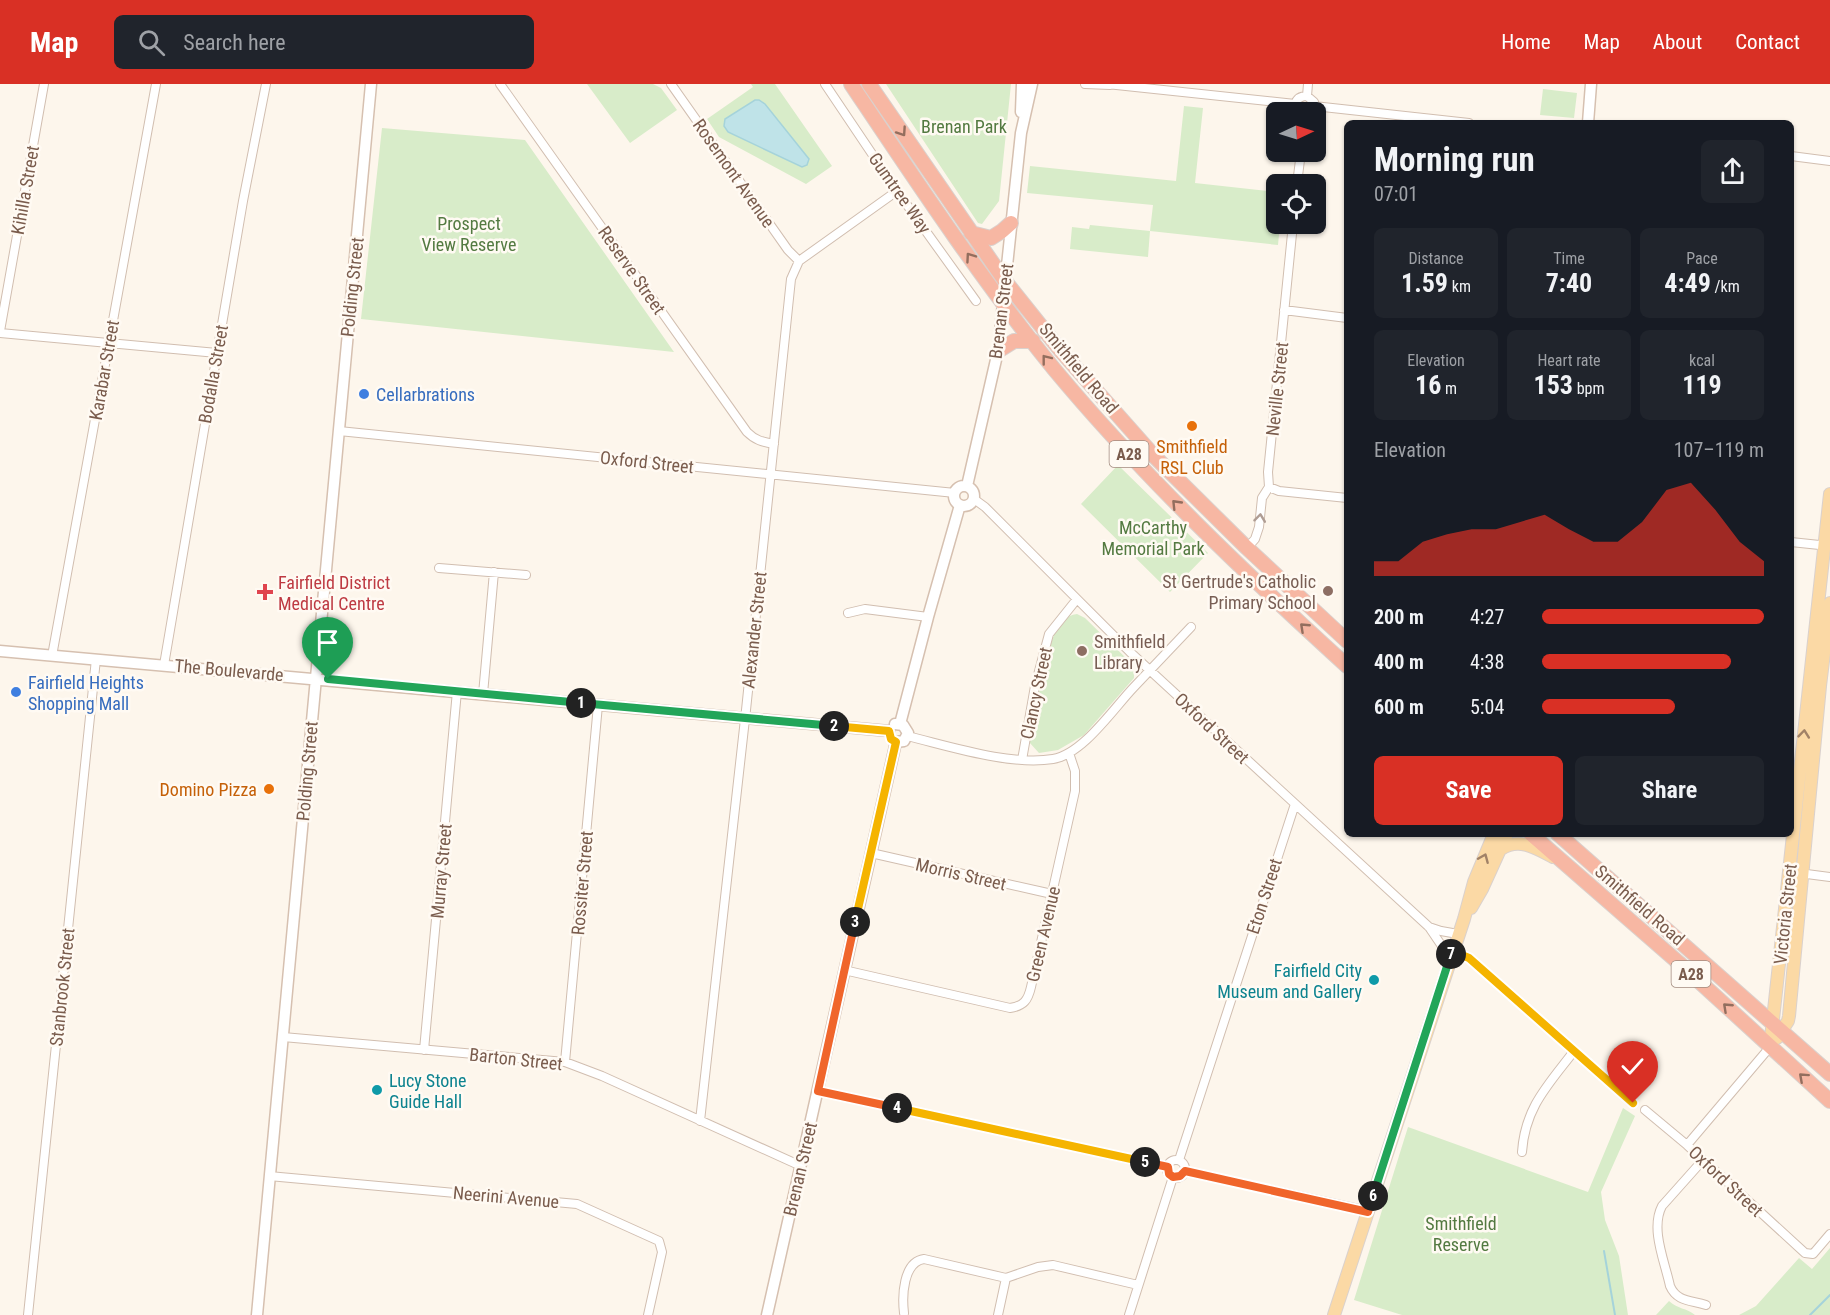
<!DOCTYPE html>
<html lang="en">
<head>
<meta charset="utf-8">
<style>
  :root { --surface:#171b24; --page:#20242c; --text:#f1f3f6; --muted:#9ea1a6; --accent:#d93025 }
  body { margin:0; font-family:"Roboto Condensed",sans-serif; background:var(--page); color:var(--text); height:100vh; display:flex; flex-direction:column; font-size:22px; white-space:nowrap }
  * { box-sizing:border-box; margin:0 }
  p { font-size:20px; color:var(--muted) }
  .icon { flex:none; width:33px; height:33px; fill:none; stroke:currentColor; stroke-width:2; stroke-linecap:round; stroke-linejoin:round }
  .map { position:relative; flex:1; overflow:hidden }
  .side { position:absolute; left:1344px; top:36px; width:450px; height:717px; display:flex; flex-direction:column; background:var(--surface); border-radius:9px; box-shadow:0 2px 4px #0004 }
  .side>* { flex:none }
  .needle { width:39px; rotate:86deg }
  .controls { position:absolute; left:1266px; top:18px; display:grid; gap:12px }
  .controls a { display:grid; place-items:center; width:60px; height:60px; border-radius:9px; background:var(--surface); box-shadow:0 2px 4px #0004; font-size:30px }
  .pin { position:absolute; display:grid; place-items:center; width:51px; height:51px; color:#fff; margin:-62px -26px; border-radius:50% 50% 50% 0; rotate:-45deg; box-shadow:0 0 6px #0007 }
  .pin .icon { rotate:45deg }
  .km { position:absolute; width:30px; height:30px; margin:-15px; border-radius:50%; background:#222; color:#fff; font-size:16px; line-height:30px; text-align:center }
  .round { display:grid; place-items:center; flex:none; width:63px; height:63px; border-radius:9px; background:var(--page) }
  .overview { display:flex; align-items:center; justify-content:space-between; height:102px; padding:0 30px }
  h1 { font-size:33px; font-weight:700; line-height:45px }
  .stats { display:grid; grid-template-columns:repeat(3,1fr); gap:9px; height:102px; padding:6px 30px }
  .stats div { display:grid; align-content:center; border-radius:9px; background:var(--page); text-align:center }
  .stats b { font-size:26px; font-weight:700 }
  .stats small { font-size:16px; font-weight:400 }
  .stats p { font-size:16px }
  .chart { height:168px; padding:12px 30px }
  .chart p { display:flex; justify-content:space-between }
  .chart svg { width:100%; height:108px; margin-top:6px; fill:var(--accent); opacity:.7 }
  .cta { display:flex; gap:12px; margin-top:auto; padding:12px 30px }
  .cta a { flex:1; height:69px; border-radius:9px; background:var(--accent); color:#fff; font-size:24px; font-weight:700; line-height:69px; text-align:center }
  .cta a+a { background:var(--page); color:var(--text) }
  ul { padding:0 30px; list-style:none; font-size:20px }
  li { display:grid; grid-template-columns:96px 72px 1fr; align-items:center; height:45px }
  li i { height:15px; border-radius:8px; background:var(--accent) }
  header { display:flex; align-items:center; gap:36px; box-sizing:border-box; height:84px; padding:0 30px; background:var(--accent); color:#fff }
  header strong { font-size:28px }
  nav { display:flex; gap:33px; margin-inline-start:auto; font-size:21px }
  .search { width:420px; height:54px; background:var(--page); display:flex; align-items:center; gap:15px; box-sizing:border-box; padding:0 21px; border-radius:9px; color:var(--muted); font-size:22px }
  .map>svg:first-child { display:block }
</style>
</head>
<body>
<header>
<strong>Map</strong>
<div class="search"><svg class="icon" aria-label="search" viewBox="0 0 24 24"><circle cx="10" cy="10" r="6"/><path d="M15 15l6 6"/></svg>Search here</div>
<nav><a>Home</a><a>Map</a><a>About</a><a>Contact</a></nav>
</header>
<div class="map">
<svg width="1830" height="1231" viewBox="0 0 1830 1231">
  <rect width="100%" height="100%" fill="#fdf6ec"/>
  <path fill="#d8ecc9" d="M587,0H653L661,4L677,26L630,59Z
    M751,0H775L832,82L806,100L719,53L707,35L753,3Z
    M886,0H1011L999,117L982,140L978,139Z
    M1543,5L1577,9L1574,34L1540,31Z
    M1184,22L1203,24L1195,99L1276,108V140H1280L1278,161L1150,147L1148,173L1070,165L1072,143L1089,145L1090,141L1150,147L1153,121L1027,109L1030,82L1176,97Z
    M382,44L525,56L674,268L361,235Z
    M1118,381L1208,469L1170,508L1081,420Z
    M1077,530L1085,534L1130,578L1134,585V594L1084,651L1058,666L1039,669L1029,658C1031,634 1038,611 1044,588C1047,576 1049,563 1054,551C1058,541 1066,531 1077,530Z
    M1623,1024L1635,1032L1601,1108L1605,1136L1619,1172L1628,1231H1402L1354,1216L1408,1043L1588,1108Z
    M1830,1164V1231H1739L1756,1222L1799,1174L1812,1185Z
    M1669,1217C1677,1225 1687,1224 1695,1231H1656Z"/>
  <path fill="#bfe3e8" stroke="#a5d3da" stroke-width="1.5" d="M755,16H759L765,20L809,75L807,81L802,83L728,48L724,42L725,35Z"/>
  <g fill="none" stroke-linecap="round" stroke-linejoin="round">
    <path stroke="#a5d3da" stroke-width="2" d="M1604,1167L1615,1231
      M1810,1231L1830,1211"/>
    <defs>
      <path id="street" d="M500,0L747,348C755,356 762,358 774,360
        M671,0L788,166L799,177
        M825,0L897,107L976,217
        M1085,0L1110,1
        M1107,0L1295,20
        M1307,12L1308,0
        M1314,22L1469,39
        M1297,28L1295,20C1297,14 1301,12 1307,12L1314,18L1312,28
        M1791,72L1830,77
        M1297,100L1301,68
        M1284,226L1347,234
        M0,247L44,0
        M0,249L217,269
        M339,347L955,409
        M1269,403L1279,407L1347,414
        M974,415L985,423L1130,568L1429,843L1450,874
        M1791,458L1829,462
        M1247,464L1255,455L1259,443L1262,414L1269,403L1268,388L1293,140
        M439,484L526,491
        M848,529L865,525L928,533
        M52,572L156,0
        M164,581L243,117L266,0
        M483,610L494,488
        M907,652C949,662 1010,682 1053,675C1083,670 1113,625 1134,603C1153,583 1172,563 1191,543
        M1022,676L1035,602L1049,550L1077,515
        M871,769L1052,810
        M1799,789L1830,793
        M1429,843L1441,847L1458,850
        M1452,867L1469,874L1633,1019
        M844,886L1010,924C1024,922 1028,916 1031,903L1075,707V687L1069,669
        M283,953L565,978L602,992L801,1082
        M424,966L457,607
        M565,978L598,621
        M818,1007L1168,1083
        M1645,1026L1687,1061L1805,1169L1813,1170L1830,1150
        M700,1037L746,626L791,195L799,177L897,107
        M1687,1061L1770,963
        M1522,1068C1525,1023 1549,1000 1574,967
        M1179,1076L1295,720
        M1703,1076L1662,1122C1650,1145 1665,1178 1670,1202C1677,1218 1691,1216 1706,1221
        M1167 1085a9 9 0 1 1 18 0a9 9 0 1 1-18 0Z
        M1185,1087L1368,1127
        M269,1092L577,1120L659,1157L662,1168L648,1231
        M904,1229C902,1212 903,1178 924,1175L1006,1194L1038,1183L1053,1181L1138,1201
        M28,1231L96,575
        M998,1231L1006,1194
        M1129,1231L1173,1093"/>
      <path id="secondary" d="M1021,28L1022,0
        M1588,39L1591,0
        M954 412a10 10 0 1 1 20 0a10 10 0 1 1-20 0Z
        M967,402L998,267L1021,49L1032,0
        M0,567L889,647
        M895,640L903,641L908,649L904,657L896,658
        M900,640L928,533L960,421
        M257,1231L371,0
        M767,1231L896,658"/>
      <path id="primary" d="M1501,765C1519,753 1536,764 1553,773
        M1471,824L1482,805L1507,750
        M1777,954L1788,937L1789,932L1820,602L1830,519
        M1770,963L1830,410
        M1334,1231L1464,835L1474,798L1494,750"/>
      <path id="highway" d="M851,0C916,97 980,194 1054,285C1143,392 1244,488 1347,582
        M869,0L1005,197L1061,267L1154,372L1247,464L1347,557
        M971,149L991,154L1002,147L1011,139
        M998,267L1014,257H1033
        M1531,750L1679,879L1830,1017
        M1558,750L1830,990"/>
    </defs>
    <use href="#street" stroke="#d1beb0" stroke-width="10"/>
    <use href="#secondary" stroke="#d6c0b0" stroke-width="13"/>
    <use href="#primary" stroke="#dad1cd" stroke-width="14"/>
    <use href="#highway" stroke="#dad1cd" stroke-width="16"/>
    <use href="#street" stroke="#fff" stroke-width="8"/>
    <use href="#secondary" stroke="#fff" stroke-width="10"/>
    <use href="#primary" stroke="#fbd9a5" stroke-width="12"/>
    <use href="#highway" stroke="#f7b7a3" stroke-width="14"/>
  </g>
  <defs><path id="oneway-chevron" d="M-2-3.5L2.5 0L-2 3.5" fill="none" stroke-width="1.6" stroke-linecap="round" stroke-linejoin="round" transform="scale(1.5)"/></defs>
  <g stroke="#936e5e">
    <use href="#oneway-chevron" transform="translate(902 48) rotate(56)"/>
    <use href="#oneway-chevron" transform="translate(970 173) rotate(-125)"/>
    <use href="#oneway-chevron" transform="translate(1046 275) rotate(-128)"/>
    <use href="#oneway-chevron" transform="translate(1176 420) rotate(-134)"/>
    <use href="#oneway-chevron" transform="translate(1304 543) rotate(-137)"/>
    <use href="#oneway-chevron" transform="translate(1727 923) rotate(-137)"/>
    <use href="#oneway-chevron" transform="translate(1803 993) rotate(-138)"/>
  </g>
  <use stroke="#af9d94" href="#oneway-chevron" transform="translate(1260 434) rotate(-83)"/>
  <g stroke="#a18267">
    <use href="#oneway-chevron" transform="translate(1804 650) rotate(-84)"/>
    <use href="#oneway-chevron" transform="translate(1484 774) rotate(-67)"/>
  </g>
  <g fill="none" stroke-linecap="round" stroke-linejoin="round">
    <defs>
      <path id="split-1" d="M328,595L581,619"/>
      <path id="split-2" d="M581,619L834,642"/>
      <path id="split-3" d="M834,642L889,647L891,655L896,658L855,838"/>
      <path id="split-4" d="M855,838L818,1007L897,1024"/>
      <path id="split-5" d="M897,1024L1145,1078"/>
      <path id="split-6" d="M1145,1078L1168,1083L1169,1090L1173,1093L1180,1092L1185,1087L1368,1128L1373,1112"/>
      <path id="split-7" d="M1373,1112L1451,870"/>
      <path id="split-8" d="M1451,870L1452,867L1469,874L1633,1019"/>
    </defs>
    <use href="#split-1" stroke="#fff" stroke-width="12"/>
    <use href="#split-2" stroke="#fff" stroke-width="12"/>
    <use href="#split-3" stroke="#fff" stroke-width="12"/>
    <use href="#split-4" stroke="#fff" stroke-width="12"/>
    <use href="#split-5" stroke="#fff" stroke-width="12"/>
    <use href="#split-6" stroke="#fff" stroke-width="12"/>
    <use href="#split-7" stroke="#fff" stroke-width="12"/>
    <use href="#split-8" stroke="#fff" stroke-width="12"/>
    <use href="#split-1" stroke="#22a559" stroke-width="8"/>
    <use href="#split-2" stroke="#22a559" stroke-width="8"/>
    <use href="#split-3" stroke="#f5b400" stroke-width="8"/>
    <use href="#split-4" stroke="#f0652b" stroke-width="8"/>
    <use href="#split-5" stroke="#f5b400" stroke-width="8"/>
    <use href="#split-6" stroke="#f0652b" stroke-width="8"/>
    <use href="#split-7" stroke="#22a559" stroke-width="8"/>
    <use href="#split-8" stroke="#f5b400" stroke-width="8"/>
  </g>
  <g fill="#3f7fe0" stroke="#fffaf3" stroke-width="2">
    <circle cx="364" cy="310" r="6"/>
    <circle cx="16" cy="608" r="6"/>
  </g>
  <g fill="#e8710a" stroke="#fffaf3" stroke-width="2">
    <circle cx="1192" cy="342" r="6"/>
    <circle cx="269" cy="705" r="6"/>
  </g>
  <g fill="#8d6e63" stroke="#fffaf3" stroke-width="2">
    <circle cx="1328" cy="507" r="6"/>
    <circle cx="1082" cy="567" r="6"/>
  </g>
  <path fill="#e0444e" stroke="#fffaf3" stroke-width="2" d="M262 499h6v6h6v6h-6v6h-6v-6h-6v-6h6z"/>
  <g fill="#0f9aa8" stroke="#fffaf3" stroke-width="2">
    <circle cx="1374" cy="896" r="6"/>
    <circle cx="377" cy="1006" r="6"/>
  </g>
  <g text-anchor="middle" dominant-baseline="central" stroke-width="5" stroke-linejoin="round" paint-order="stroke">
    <g fill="#fffaf3" stroke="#a28b7f" stroke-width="1.5">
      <rect x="1109.5" y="357" width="39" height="26" rx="4.5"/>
      <rect x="1671.5" y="877" width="39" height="26" rx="4.5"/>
    </g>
    <g font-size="16" font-weight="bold" fill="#7a5c4d">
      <text x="1129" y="370">A28</text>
      <text x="1691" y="890">A28</text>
    </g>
    <g font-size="18" fill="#537a41" stroke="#fffaf3">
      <text x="964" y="42">Brenan Park</text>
      <text x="469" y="139">Prospect<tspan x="469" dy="21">View Reserve</tspan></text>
      <text x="1153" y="443">McCarthy<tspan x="1153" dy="21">Memorial Park</tspan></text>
      <text x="1461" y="1139">Smithfield<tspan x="1461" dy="21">Reserve</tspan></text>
    </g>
    <g font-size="18" fill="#7a5c4d" stroke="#fffaf3">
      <text transform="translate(734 89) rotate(55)">Rosemont Avenue</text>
      <text transform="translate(25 106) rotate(-80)">Kihilla Street</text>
      <text transform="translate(900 109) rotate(55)">Gumtree Way</text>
      <text transform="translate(632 186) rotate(55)">Reserve Street</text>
      <text transform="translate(352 203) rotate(-84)">Polding Street</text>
      <text transform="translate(1001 227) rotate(-83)">Brenan Street</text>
      <text transform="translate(1079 284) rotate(50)">Smithfield Road</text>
      <text transform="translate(104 286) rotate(-80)">Karabar Street</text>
      <text transform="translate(213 290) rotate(-80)">Bodalla Street</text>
      <text transform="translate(1277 305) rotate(-84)">Neville Street</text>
      <text transform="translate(647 378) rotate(6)">Oxford Street</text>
      <text transform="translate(754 546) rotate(-84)">Alexander Street</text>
      <text transform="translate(229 586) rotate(5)">The Boulevarde</text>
      <text transform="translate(1036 609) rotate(-78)">Clancy Street</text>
      <text transform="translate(1212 644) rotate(43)">Oxford Street</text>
      <text transform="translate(307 687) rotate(-85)">Polding Street</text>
      <text transform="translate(441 787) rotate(-85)">Murray Street</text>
      <text transform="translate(961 790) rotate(13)">Morris Street</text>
      <text transform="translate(582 799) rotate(-85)">Rossiter Street</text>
      <text transform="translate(1264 812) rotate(-72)">Eton Street</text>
      <text transform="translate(1640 821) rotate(41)">Smithfield Road</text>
      <text transform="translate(1785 830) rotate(-84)">Victoria Street</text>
      <text transform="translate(1043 850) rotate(-77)">Green Avenue</text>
      <text transform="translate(62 903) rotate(-84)">Stanbrook Street</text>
      <text transform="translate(516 975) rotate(6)">Barton Street</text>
      <text transform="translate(800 1085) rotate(-77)">Brenan Street</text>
      <text transform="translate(1726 1097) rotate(43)">Oxford Street</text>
      <text transform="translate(506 1113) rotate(5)">Neerini Avenue</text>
    </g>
    <g font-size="18" fill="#366cbe" stroke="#fffaf3" text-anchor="start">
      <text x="376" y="310">Cellarbrations</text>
      <text x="28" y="598">Fairfield Heights<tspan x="28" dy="21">Shopping Mall</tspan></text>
    </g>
    <g font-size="18" fill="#c56008" stroke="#fffaf3">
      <text x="1192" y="362">Smithfield<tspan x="1192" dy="21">RSL Club</tspan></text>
      <text x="257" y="705" text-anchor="end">Domino Pizza</text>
    </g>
    <g font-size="18" fill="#785e54" stroke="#fffaf3" text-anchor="end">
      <text x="1316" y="497">St Gertrude's Catholic<tspan x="1316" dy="21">Primary School</tspan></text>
      <text x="1094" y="557" text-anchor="start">Smithfield<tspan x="1094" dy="21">Library</tspan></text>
    </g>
    <g font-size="18" fill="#be3a42" stroke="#fffaf3" text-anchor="start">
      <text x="278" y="498">Fairfield District<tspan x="278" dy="21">Medical Centre</tspan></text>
    </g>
    <g font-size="18" fill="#0d838f" stroke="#fffaf3" text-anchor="end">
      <text x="1362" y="886">Fairfield City<tspan x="1362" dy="21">Museum and Gallery</tspan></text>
      <text x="389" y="996" text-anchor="start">Lucy Stone<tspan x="389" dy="21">Guide Hall</tspan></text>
    </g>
  </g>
</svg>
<div class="controls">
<a><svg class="needle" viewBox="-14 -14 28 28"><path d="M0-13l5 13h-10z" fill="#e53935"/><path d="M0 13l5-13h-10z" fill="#9ea1a6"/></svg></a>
<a><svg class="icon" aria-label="locate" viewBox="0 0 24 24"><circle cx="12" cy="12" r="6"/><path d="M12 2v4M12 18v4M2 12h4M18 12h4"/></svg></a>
</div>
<div class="pin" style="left:328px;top:595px;background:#1e9e55"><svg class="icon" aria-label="arrive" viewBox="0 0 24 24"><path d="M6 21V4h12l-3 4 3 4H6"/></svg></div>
<div class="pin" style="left:1633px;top:1019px;background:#d93025"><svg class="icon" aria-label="check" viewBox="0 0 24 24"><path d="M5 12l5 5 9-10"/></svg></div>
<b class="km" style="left:581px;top:619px">1</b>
<b class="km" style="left:834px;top:642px">2</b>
<b class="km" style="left:855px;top:838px">3</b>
<b class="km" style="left:897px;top:1024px">4</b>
<b class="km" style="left:1145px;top:1078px">5</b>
<b class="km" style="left:1373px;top:1112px">6</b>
<b class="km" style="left:1451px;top:870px">7</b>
<section class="side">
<div class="overview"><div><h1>Morning run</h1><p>07:01</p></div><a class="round"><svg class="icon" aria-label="share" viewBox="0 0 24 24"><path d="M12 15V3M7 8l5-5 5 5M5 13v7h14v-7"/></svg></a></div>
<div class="stats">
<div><p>Distance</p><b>1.59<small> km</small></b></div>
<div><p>Time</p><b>7:40</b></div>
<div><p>Pace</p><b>4:49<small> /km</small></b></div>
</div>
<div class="stats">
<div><p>Elevation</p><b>16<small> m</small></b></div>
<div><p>Heart rate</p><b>153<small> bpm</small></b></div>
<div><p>kcal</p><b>119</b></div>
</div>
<div class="chart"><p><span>Elevation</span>107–119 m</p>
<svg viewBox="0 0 160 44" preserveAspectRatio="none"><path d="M0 44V38L10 38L20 30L30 27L40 25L50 25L60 22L70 19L80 25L90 30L100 30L110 22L120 9L130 6L140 17L150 30L160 38V44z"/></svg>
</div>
<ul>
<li><b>200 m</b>4:27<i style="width:100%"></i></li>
<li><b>400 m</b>4:38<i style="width:85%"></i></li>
<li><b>600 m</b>5:04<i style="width:60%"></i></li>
</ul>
<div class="cta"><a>Save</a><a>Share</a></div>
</section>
</div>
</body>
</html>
